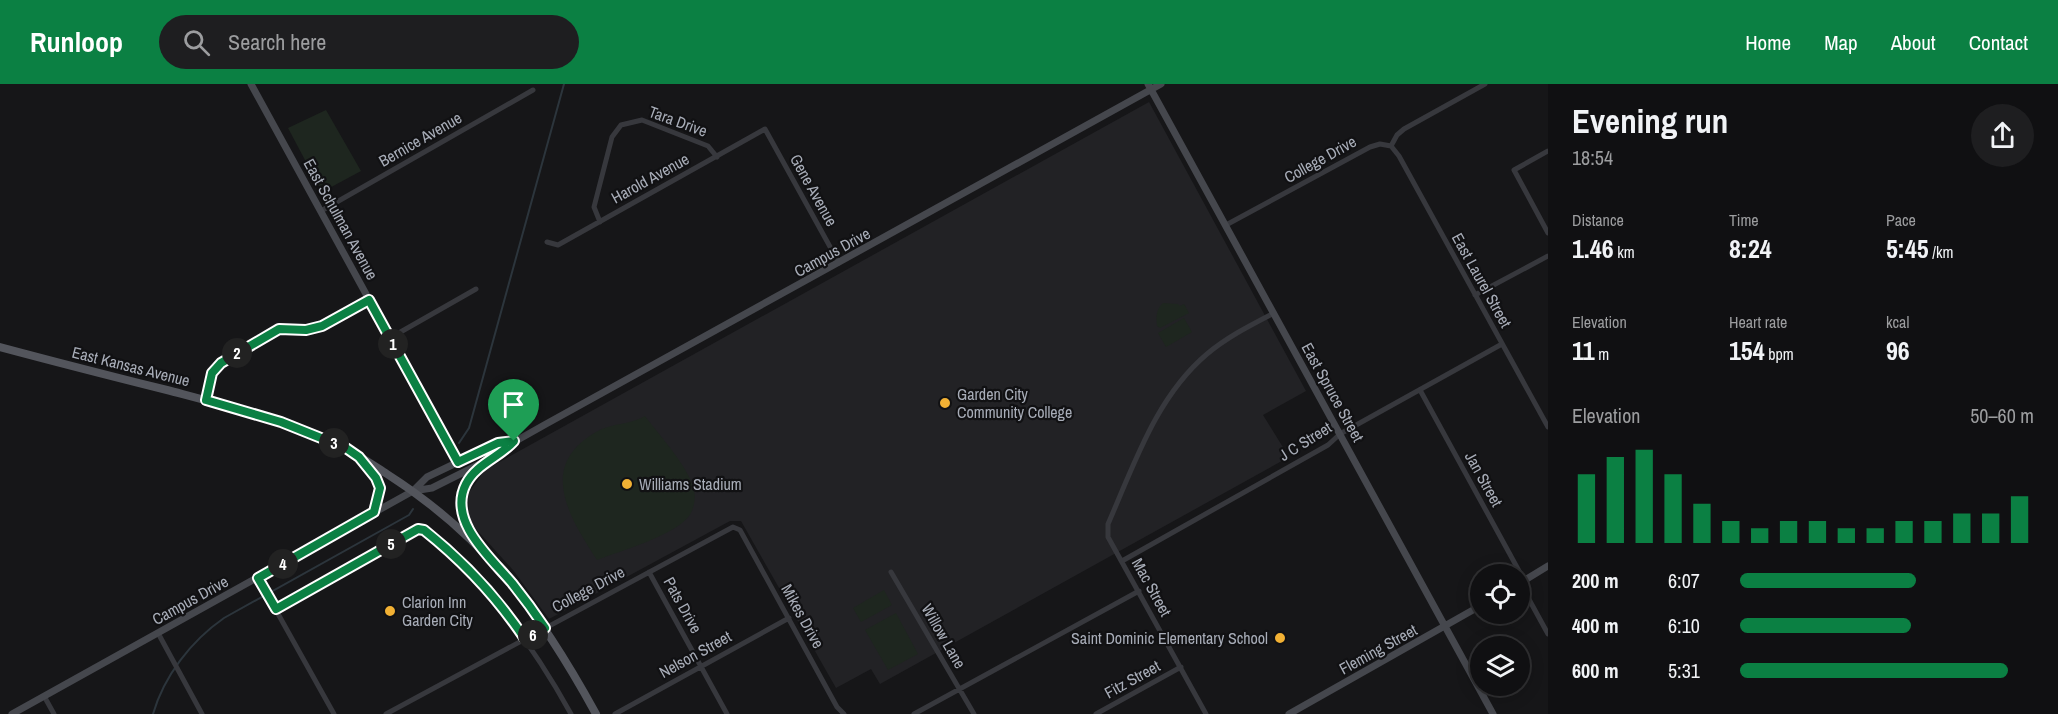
<!DOCTYPE html>
<html lang="en">
<head>
<meta charset="utf-8">
<style>
  :root { --surface:#101012; --page:#1e1e20; --text:#f1f3f6; --muted:#9c9d9f; --line:#303032; --accent:#0b8043 }
  body { margin:0; font-family:"Archivo Narrow",sans-serif; background:var(--page); color:var(--text); height:100vh; display:flex; flex-direction:column; font-size:22px; white-space:nowrap }
  * { box-sizing:border-box; margin:0 }
  p { font-size:20px; color:var(--muted) }
  .icon { flex:none; width:33px; height:33px; fill:none; stroke:currentColor; stroke-width:2; stroke-linecap:round; stroke-linejoin:round }
  .map { position:relative; flex:1; overflow:hidden }
  .side { display:flex; flex-direction:column; background:var(--surface); width:510px }
  .side>* { flex:none }
  .tools { position:absolute; left:1470px; top:480px; display:grid; gap:12px }
  .tools a { display:grid; place-items:center; width:60px; height:60px; border-radius:50%; background:var(--surface); box-shadow:0 3px 15px #0003,0 0 0 2px var(--line); font-size:30px }
  .pin { position:absolute; display:grid; place-items:center; width:51px; height:51px; color:#fff; margin:-62px -26px; border-radius:50% 50% 50% 0; rotate:-45deg; box-shadow:0 0 6px #0007 }
  .pin .icon { rotate:45deg }
  .km { position:absolute; width:30px; height:30px; margin:-15px; border-radius:50%; background:#222; color:#fff; font-size:16px; line-height:30px; text-align:center }
  .round { display:grid; place-items:center; flex:none; width:63px; height:63px; border-radius:32px; background:var(--page) }
  .summary { display:flex; align-items:center; justify-content:space-between; height:102px; padding:0 24px }
  h1 { font-size:33px; font-weight:700; line-height:45px }
  .stats { display:grid; grid-template-columns:repeat(3,1fr); gap:9px; height:102px; padding:6px 24px }
  .stats div { display:grid; align-content:center }
  .stats b { font-size:26px; font-weight:700 }
  .stats small { font-size:16px; font-weight:400 }
  .stats p { font-size:16px }
  .chart { height:168px; padding:12px 24px }
  .chart p { display:flex; justify-content:space-between }
  .chart svg { width:100%; height:108px; margin-top:6px; stroke:var(--accent); stroke-width:6 }
  ul { padding:0 24px; list-style:none; font-size:20px }
  li { display:grid; grid-template-columns:96px 72px 1fr; align-items:center; height:45px }
  li i { height:15px; border-radius:8px; background:var(--accent) }
  header { display:flex; align-items:center; gap:36px; box-sizing:border-box; height:84px; padding:0 30px; background:var(--accent); color:#fff }
  header strong { font-size:28px }
  nav { display:flex; gap:33px; margin-inline-start:auto; font-size:21px }
  .search { width:420px; height:54px; background:var(--page); display:flex; align-items:center; gap:15px; box-sizing:border-box; padding:0 21px; border-radius:33px; color:var(--muted); font-size:22px }
  main { display:flex; flex:1; min-height:0 }
  .map>svg:first-child { display:block }
</style>
</head>
<body>
<header>
<strong>Runloop</strong>
<div class="search"><svg class="icon" aria-label="search" viewBox="0 0 24 24"><circle cx="10" cy="10" r="6"/><path d="M15 15l6 6"/></svg>Search here</div>
<nav><a>Home</a><a>Map</a><a>About</a><a>Contact</a></nav>
</header>
<main>
<div class="map">
<svg width="1548" height="630" viewBox="0 0 1548 630">
  <rect width="100%" height="100%" fill="#161618"/>
  <path fill="#222225" d="M1149,18L1306,307L1263,331L1289,373L880,600L871,585L836,604L741,437H730L549,535L513,486L475,444L469,434L468,410L485,386Z"/>
  <path fill="#1e261f" d="M326,26L361,87L322,108L288,44Z
    M1163,219L1178,220L1180,222L1184,220L1189,229L1160,244L1157,242C1156,234 1156,225 1163,219Z
    M1184,234L1192,248L1166,263L1158,249Z
    M645,332C659,351 689,383 694,406C696,414 694,425 689,432C674,452 620,467 597,476C569,433 537,382 596,348C611,339 630,341 645,332Z
    M884,506L892,521L861,538L853,524Z
    M896,529L918,570L888,586L865,546Z"/>
  <g fill="none" stroke-linecap="round" stroke-linejoin="round">
    <path stroke="#2c353c" stroke-width="2" d="M459,359L469,344L564,0
      M153,630C164,592 191,557 224,534L409,431L413,425"/>
    <path stroke="#37383d" stroke-width="5" d="M1391,62L1399,72L1548,343
      M1391,62L1397,51L1404,45L1485,0
      M1548,67L1514,86L1548,149
      M321,127L533,6
      M600,138L594,123L612,53L621,41L642,36L708,62L717,73
      M1226,141L1370,63L1380,60L1391,62
      M547,158L558,161L765,45L839,179
      M1475,211L1548,172
      M390,254L476,205
      M1420,306L1524,496
      M206,316L211,289L221,279L279,245L306,246L322,242L369,215
      M1122,477L1328,361L1340,350L1502,260
      M649,488L727,630
      M891,488L974,630
      M258,494L334,630
      M1520,499L1548,550
      M276,525L418,445L424,446C486,497 532,559 571,630
      M158,549L202,630
      M44,612L54,630
      M386,630L733,443L740,446L837,623L844,630
      M615,630L789,534
      M914,630L1139,507
      M1096,630L1181,583
      M1206,630L1108,453V440C1134,381 1156,313 1207,270C1227,253 1251,241 1274,229"/>
    <path stroke="#45474d" stroke-width="7" d="M251,0L458,378
      M1148,0L1493,630
      M413,407L432,404L504,368L514,358L546,340L1161,0
      M1520,499L1548,482
      M12,630L413,407L427,393L498,359L514,358
      M1289,630L1480,522"/>
    <path stroke="#53555c" stroke-width="8" d="M0,263C56,278 111,292 167,306C227,322 288,337 344,364C359,371 373,381 387,390C486,453 540,528 596,630
      M363,377C380,401 381,399 374,428
      M474,453C453,415 458,404 489,376"/>
  </g>
  <g fill="none" stroke-linecap="round" stroke-linejoin="round">
    <defs>
      <path id="route" d="M369,216L458,378L498,359L514,357C500,373 476,380 466,400C447,437 491,474 512,499C524,514 535,529 545,544L525,555C497,513 463,477 424,446L418,445L276,525L258,494L374,428L380,404L376,394L359,373L346,364L281,338L206,316L212,289L221,279L279,245L306,246L322,242Z"/>
    </defs>
    <use href="#route" stroke="#fff" stroke-width="12"/>
    <use href="#route" stroke="#0b8043" stroke-width="8"/>
  </g>
  <g fill="#f2b134" stroke="#111113" stroke-width="2">
    <circle cx="945" cy="319" r="6"/>
    <circle cx="627" cy="400" r="6"/>
    <circle cx="390" cy="527" r="6"/>
    <circle cx="1280" cy="554" r="6"/>
  </g>
  <g text-anchor="middle" dominant-baseline="central" stroke-width="4.5" stroke-linejoin="round" paint-order="stroke">
    <g font-size="16" fill="#a8adb8" stroke="#111113">
      <text transform="translate(678 37) rotate(20)">Tara Drive</text>
      <text transform="translate(420 55) rotate(-30)">Bernice Avenue</text>
      <text transform="translate(1320 75) rotate(-29)">College Drive</text>
      <text transform="translate(650 94) rotate(-29)">Harold Avenue</text>
      <text transform="translate(814 106) rotate(61)">Gene Avenue</text>
      <text transform="translate(341 135) rotate(61)">East Schulman Avenue</text>
      <text transform="translate(832 168) rotate(-29)">Campus Drive</text>
      <text transform="translate(1482 196) rotate(61)">East Laurel Street</text>
      <text transform="translate(131 282) rotate(14)">East Kansas Avenue</text>
      <text transform="translate(1333 308) rotate(61)">East Spruce Street</text>
      <text transform="translate(1305 357) rotate(-32)">J C Street</text>
      <text transform="translate(1484 395) rotate(61)">Jan Street</text>
      <text transform="translate(1152 503) rotate(61)">Mac Street</text>
      <text transform="translate(588 505) rotate(-28)">College Drive</text>
      <text transform="translate(190 516) rotate(-29)">Campus Drive</text>
      <text transform="translate(683 521) rotate(61)">Pats Drive</text>
      <text transform="translate(803 532) rotate(61)">Mikes Drive</text>
      <text transform="translate(944 552) rotate(60)">Willow Lane</text>
      <text transform="translate(1378 565) rotate(-29)">Fleming Street</text>
      <text transform="translate(695 570) rotate(-29)">Nelson Street</text>
      <text transform="translate(1132 595) rotate(-29)">Fitz Street</text>
    </g>
    <g font-size="16" fill="#a8adb8" stroke="#111113" text-anchor="start">
      <text x="957" y="310">Garden City<tspan x="957" dy="18">Community College</tspan></text>
      <text x="639" y="400">Williams Stadium</text>
      <text x="402" y="518">Clarion Inn<tspan x="402" dy="18">Garden City</tspan></text>
      <text x="1268" y="554" text-anchor="end">Saint Dominic Elementary School</text>
    </g>
  </g>
</svg>
<div class="tools">
<a><svg class="icon" aria-label="locate" viewBox="0 0 24 24"><circle cx="12" cy="12" r="6"/><path d="M12 2v4M12 18v4M2 12h4M18 12h4"/></svg></a>
<a><svg class="icon" aria-label="layers" viewBox="0 0 24 24"><path d="M12 4l9 5-9 5-9-5zM3 14l9 5 9-5"/></svg></a>
</div>
<div class="pin" style="left:514px;top:357px;background:#1e9e55"><svg class="icon" aria-label="arrive" viewBox="0 0 24 24"><path d="M6 21V4h12l-3 4 3 4H6"/></svg></div>
<b class="km" style="left:393px;top:260px">1</b>
<b class="km" style="left:237px;top:269px">2</b>
<b class="km" style="left:334px;top:359px">3</b>
<b class="km" style="left:283px;top:480px">4</b>
<b class="km" style="left:391px;top:460px">5</b>
<b class="km" style="left:533px;top:551px">6</b>
</div>
<section class="side">
<div class="summary"><div><h1>Evening run</h1><p>18:54</p></div><a class="round"><svg class="icon" aria-label="share" viewBox="0 0 24 24"><path d="M12 15V3M7 8l5-5 5 5M5 13v7h14v-7"/></svg></a></div>
<div class="stats">
<div><p>Distance</p><b>1.46<small> km</small></b></div>
<div><p>Time</p><b>8:24</b></div>
<div><p>Pace</p><b>5:45<small> /km</small></b></div>
</div>
<div class="stats">
<div><p>Elevation</p><b>11<small> m</small></b></div>
<div><p>Heart rate</p><b>154<small> bpm</small></b></div>
<div><p>kcal</p><b>96</b></div>
</div>
<div class="chart"><p><span>Elevation</span>50–60 m</p>
<svg viewBox="0 0 160 44" preserveAspectRatio="none"><path d="M5 44V16M15 44V9M25 44V6M35 44V16M45 44V28M55 44V35M65 44V38M75 44V35M85 44V35M95 44V38M105 44V38M115 44V35M125 44V35M135 44V32M145 44V32M155 44V25"/></svg>
</div>
<ul>
<li><b>200 m</b>6:07<i style="width:60%"></i></li>
<li><b>400 m</b>6:10<i style="width:58%"></i></li>
<li><b>600 m</b>5:31<i style="width:91%"></i></li>
</ul>
</section>
</main>
</body>
</html>
